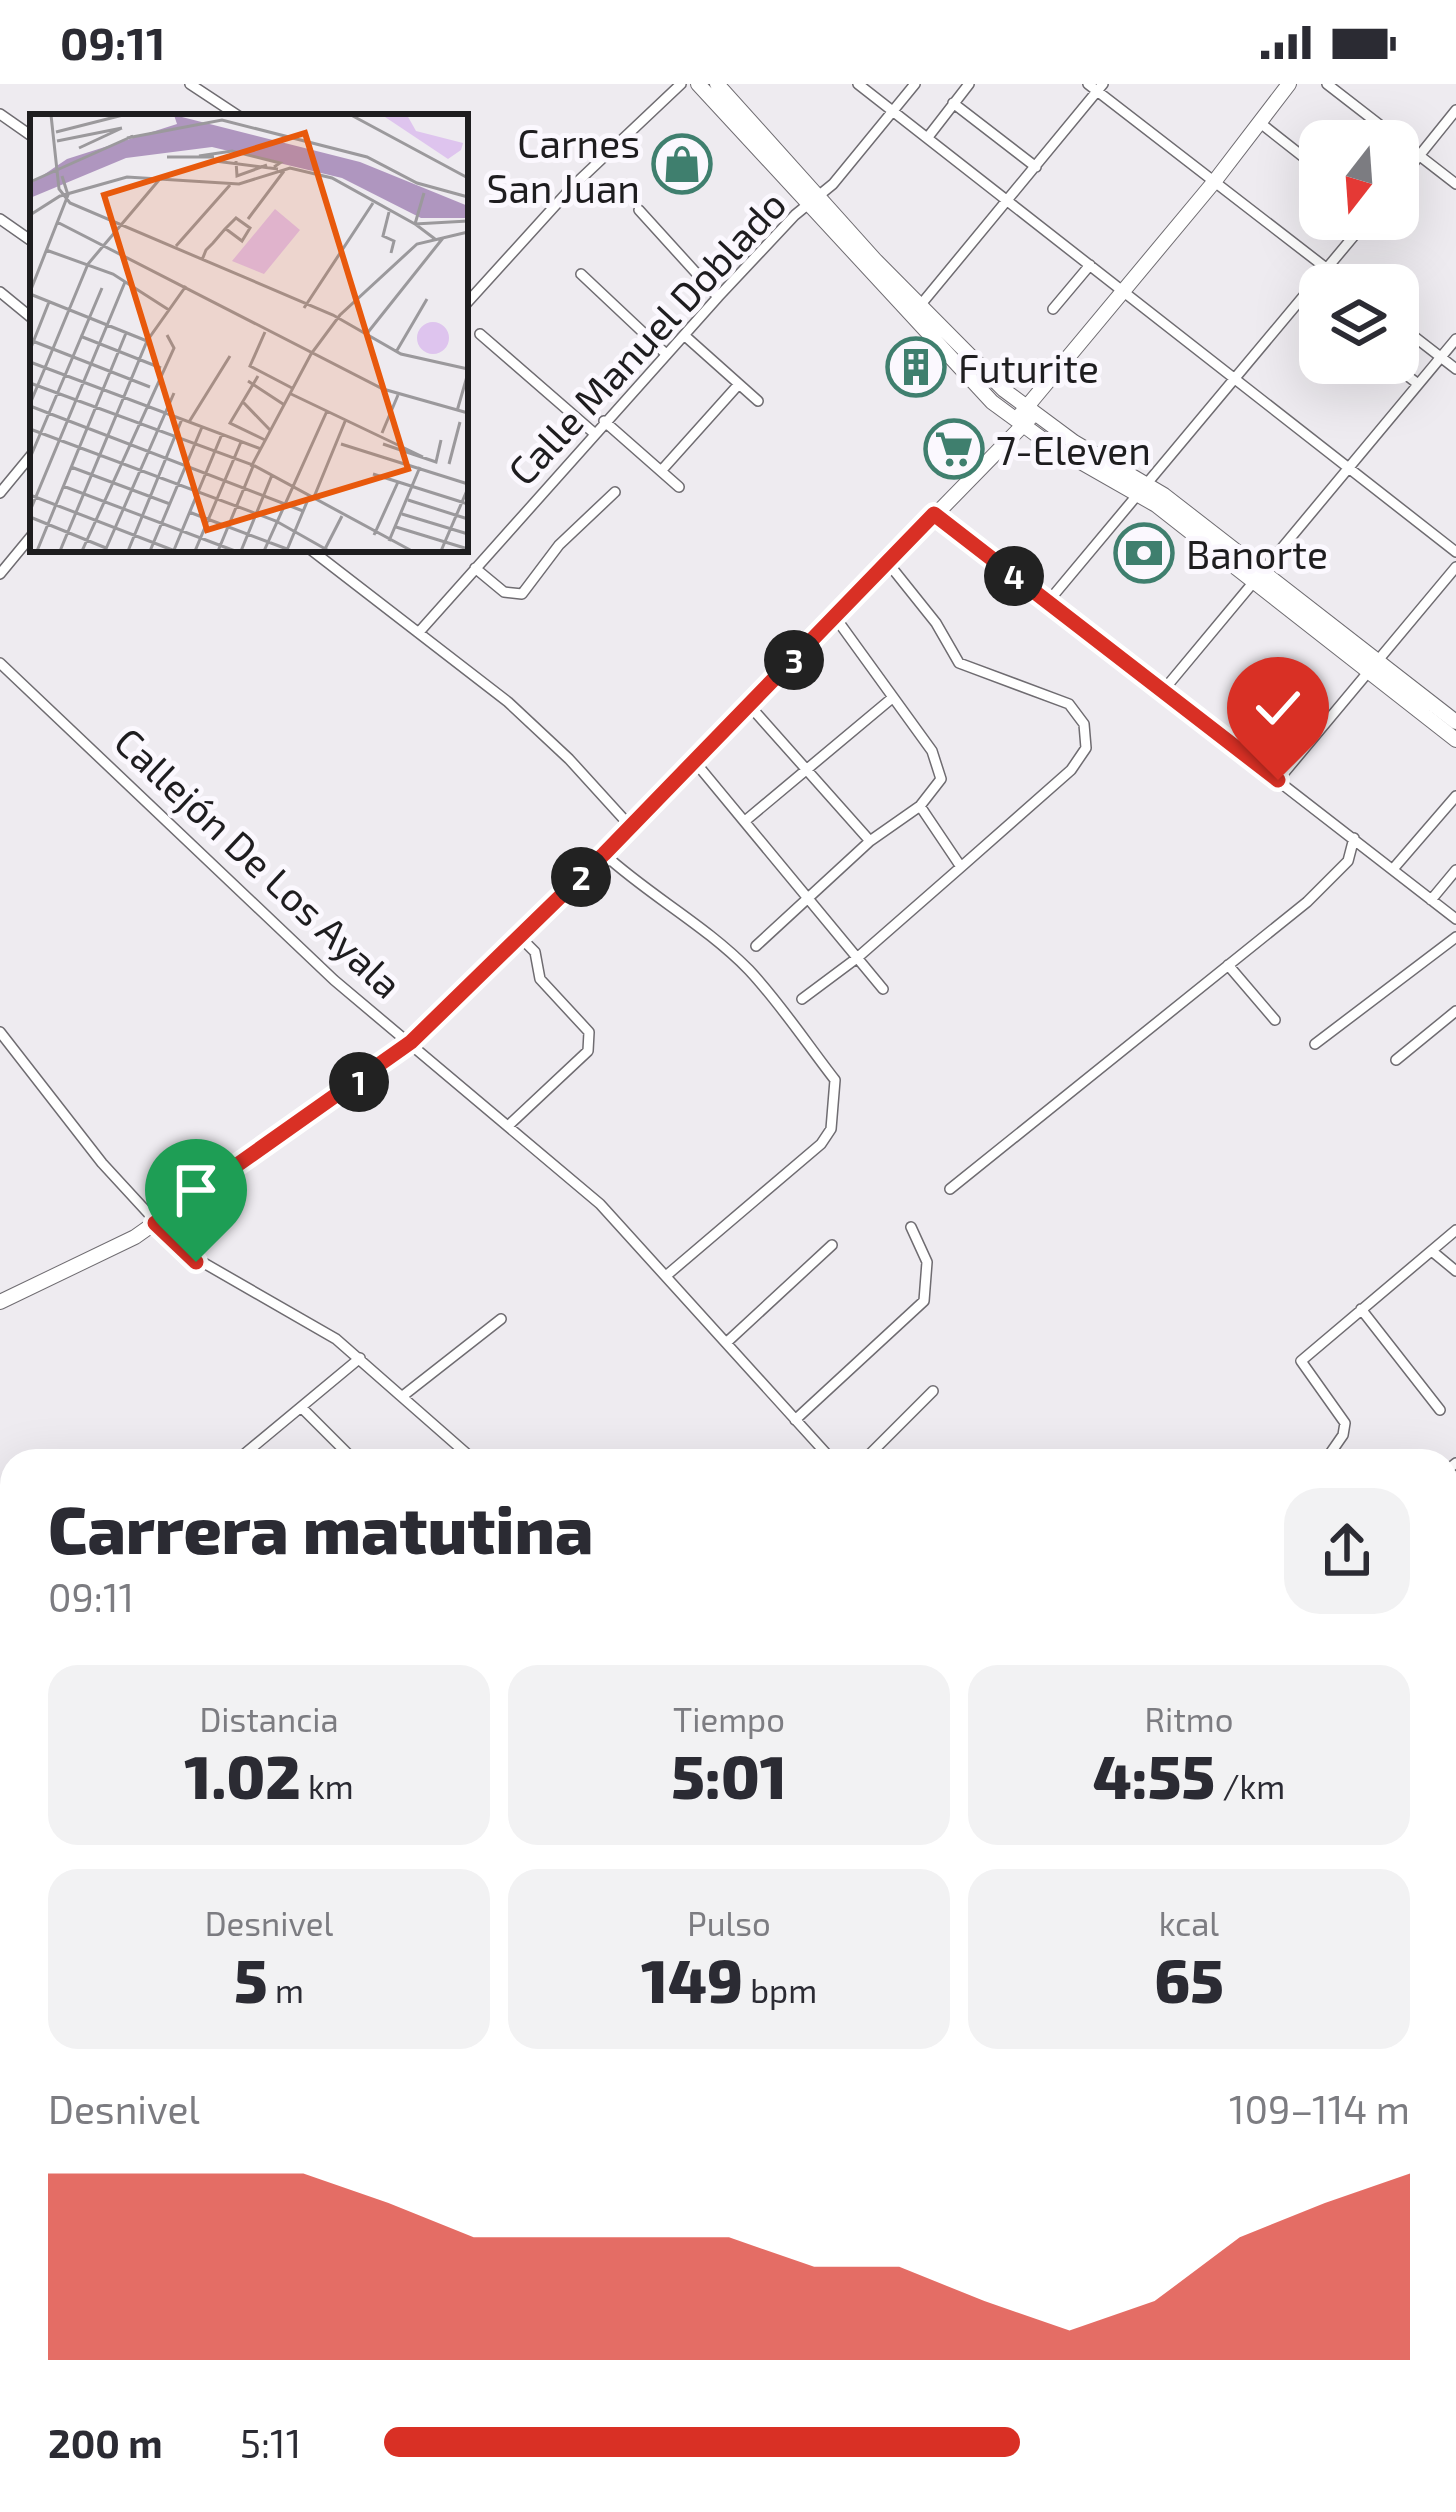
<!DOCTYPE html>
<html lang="es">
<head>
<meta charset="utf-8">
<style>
  :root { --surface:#fff; --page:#f2f2f3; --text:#2b2b33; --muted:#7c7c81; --accent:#d93025 }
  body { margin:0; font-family:"Exo 2",sans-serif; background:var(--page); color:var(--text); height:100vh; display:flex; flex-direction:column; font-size:45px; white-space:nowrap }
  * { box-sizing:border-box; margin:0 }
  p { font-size:39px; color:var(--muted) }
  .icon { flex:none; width:66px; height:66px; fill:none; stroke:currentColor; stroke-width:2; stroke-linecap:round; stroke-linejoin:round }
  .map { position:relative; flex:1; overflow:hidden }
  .details { position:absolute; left:0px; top:1365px; width:1458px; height:1065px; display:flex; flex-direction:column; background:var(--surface); border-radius:36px 36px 0 0; box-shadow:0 12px 48px #0002 }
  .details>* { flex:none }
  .needle { width:78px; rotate:197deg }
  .tools { position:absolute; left:1299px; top:36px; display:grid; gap:24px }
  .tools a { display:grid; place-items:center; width:120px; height:120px; border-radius:24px; background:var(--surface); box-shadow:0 12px 48px #0002; font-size:60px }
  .pin { position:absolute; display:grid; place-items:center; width:102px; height:102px; color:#fff; margin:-123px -51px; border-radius:50% 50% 50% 0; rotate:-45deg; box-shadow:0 0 12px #0007 }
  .pin .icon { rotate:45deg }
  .km { position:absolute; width:60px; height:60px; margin:-30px; border-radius:50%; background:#222; color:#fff; font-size:33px; line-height:60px; text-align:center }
  .round { display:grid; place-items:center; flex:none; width:126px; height:126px; border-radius:36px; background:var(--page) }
  .head { display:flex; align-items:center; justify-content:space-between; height:204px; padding:0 48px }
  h1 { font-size:66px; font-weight:800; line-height:90px }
  .stats { display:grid; grid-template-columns:repeat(3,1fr); gap:18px; height:204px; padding:12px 48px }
  .stats div { display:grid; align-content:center; border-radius:30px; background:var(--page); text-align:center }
  .stats b { font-size:60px; font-weight:800 }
  .stats small { font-size:33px; font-weight:400 }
  .stats p { font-size:33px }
  .chart { height:336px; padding:24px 48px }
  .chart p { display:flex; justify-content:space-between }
  .chart svg { width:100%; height:216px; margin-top:12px; fill:var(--accent); opacity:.7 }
  ul { padding:0 48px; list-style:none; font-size:39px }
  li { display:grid; grid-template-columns:192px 144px 1fr; align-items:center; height:90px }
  li i { height:30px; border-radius:15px; background:var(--accent) }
  .status { display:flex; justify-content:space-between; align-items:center; height:84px; padding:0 60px; background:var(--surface); direction:ltr }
  .status svg { height:33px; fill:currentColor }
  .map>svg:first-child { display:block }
</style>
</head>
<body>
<div class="status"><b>09:11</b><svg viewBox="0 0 49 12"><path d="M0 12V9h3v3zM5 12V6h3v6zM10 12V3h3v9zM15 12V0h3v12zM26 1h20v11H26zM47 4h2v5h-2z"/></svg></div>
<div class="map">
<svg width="1456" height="2428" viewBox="0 0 1456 2428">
  <rect width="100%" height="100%" fill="#eeebf0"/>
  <path fill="#af96bf" stroke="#84728f" stroke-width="3" d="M0,2167L12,2176V2318L0,2311Z
    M182,2418H398L415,2428H199Z"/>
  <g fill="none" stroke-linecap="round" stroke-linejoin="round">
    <defs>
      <path id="street" d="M190,0L240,33
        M858,0L1456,468
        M1088,0L1348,201
        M1327,0L1456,100
        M953,19L1036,83
        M0,30L33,53
        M1259,38L1320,86
        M928,53L969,0
        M1398,98L1456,26
        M639,126L718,213
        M0,135L33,158
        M581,190L666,270
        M0,208L33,235
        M465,221L572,103L681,0
        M918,224L1103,0
        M1053,225L1090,181
        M1398,240L1456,285
        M480,250L594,349
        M684,251L758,317
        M1391,279L1418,300
        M604,337L679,403
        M661,387L739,300
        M0,409L33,369
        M934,430L1456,835
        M310,465L508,618L569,675L630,742
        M475,484L504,508L522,510L559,461L615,408
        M0,490L33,450
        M1047,519L1368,135
        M420,547L718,213L795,131L833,100L915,0
        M0,579L334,896L600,1120L833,1377
        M1162,608L1456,255
        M749,621L870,757
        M695,678L883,905
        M1278,696L1456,483
        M920,722L961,783
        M745,737L891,615
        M604,770C650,812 705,841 749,886C780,919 807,960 835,996L831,1045L821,1060L667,1191
        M1393,785L1456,712
        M1431,816L1456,786
        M756,862L870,757L920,722L941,695L932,667L835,533
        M1228,881L1275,936
        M802,915L857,874L961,783L1071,686L1086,664L1084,640L1069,620L959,579L936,539L888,479
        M0,948L102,1079L183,1167L336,1255L475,1377
        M1315,960L1456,853
        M1396,976L1456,927
        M509,1041L588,967L589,948L540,895L535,868L520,853
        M950,1105L1307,818L1348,777L1354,754
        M1433,1168L1456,1187
        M1361,1225L1440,1326
        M726,1259L832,1161
        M404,1311L501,1235
        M301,1323L355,1377
        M795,1336L924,1217L927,1178L911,1143
        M1327,1374L1343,1351L1345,1339L1301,1277L1456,1146
        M236,1377L360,1274
        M863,1377L933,1307
        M1446,1387L1456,1379
        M0,1572L12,1562
        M1446,1759L1456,1771
        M1446,2001L1456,2009
        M1446,2229L1456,2238
        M446,2418L463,2428
        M602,2418L635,2428
        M793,2418L794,2428
        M655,2428L657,2418
        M876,2428L878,2418"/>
      <path id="secondary" d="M698,0L992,318L1049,360L1156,421L1456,656
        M717,0L876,177L1004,306L1074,358L1164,411L1456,638
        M1020,331L1214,98L1289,0
        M0,1218L135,1153L411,958L604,770L1033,331
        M1446,2185L1456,2178"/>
      <path id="primary" d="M0,2116L12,2124
        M0,2136L12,2143
        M1043,2418L1056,2428
        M1069,2418L1080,2428"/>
      <path id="highway" d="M0,2371L12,2379
        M0,2399L12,2406
        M31,2418L47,2428
        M79,2418L96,2428"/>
    </defs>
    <use href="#street" stroke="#6f6c71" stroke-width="12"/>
    <use href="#secondary" stroke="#6f6c71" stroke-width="16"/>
    <use href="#primary" stroke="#c9c9c9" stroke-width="18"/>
    <use href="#highway" stroke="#c9c9c9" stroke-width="21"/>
    <use href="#street" stroke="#fff" stroke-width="9"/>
    <use href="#secondary" stroke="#fff" stroke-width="14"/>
    <use href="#primary" stroke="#e8c9fa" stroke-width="15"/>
    <use href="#highway" stroke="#d8a5f7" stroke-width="18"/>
  </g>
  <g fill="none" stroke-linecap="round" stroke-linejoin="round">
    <defs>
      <path id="route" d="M196,1178L155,1139L411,958L604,770L934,430L1278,696"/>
    </defs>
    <use href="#route" stroke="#fff" stroke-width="24"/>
    <use href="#route" stroke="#d93025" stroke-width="15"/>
  </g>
  <defs>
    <symbol id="shop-ring" viewBox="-11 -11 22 22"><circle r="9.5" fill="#fbf8fe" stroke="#3f7f6e" stroke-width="1.5"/><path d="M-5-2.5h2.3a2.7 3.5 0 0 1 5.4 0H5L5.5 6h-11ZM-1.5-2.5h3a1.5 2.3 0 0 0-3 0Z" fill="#3f7f6e"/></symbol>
    <symbol id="building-ring" viewBox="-11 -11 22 22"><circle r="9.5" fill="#fbf8fe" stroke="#3f7f6e" stroke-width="1.5"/><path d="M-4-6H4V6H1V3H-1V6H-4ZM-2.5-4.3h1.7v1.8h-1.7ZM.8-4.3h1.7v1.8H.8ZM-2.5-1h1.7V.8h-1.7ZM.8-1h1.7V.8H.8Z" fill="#3f7f6e"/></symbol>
    <symbol id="supermarket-ring" viewBox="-11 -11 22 22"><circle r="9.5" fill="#fbf8fe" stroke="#3f7f6e" stroke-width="1.5"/><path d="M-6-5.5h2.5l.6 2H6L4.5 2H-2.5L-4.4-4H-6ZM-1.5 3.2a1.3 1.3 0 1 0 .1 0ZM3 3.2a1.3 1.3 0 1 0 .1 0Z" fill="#3f7f6e"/></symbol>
    <symbol id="bank-ring" viewBox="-11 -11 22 22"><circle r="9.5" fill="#fbf8fe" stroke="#3f7f6e" stroke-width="1.5"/><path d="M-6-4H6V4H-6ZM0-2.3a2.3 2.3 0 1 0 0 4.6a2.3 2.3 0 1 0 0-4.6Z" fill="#3f7f6e"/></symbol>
  </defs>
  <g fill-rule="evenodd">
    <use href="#shop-ring" x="649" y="47" width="66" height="66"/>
    <use href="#building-ring" x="883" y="250" width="66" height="66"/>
    <use href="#supermarket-ring" x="921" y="332" width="66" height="66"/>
    <use href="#bank-ring" x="1111" y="436" width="66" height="66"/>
  </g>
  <g text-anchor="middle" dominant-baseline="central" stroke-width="10" stroke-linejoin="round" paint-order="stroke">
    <g font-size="39" fill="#1e1d1f" stroke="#fbf8fe" text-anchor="start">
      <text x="640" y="58" text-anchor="end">Carnes<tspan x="640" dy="45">San Juan</tspan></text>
      <text x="958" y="283">Futurite</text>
      <text x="996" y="365">7-Eleven</text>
      <text x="1186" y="469">Banorte</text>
    </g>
    <g font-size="39" fill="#1e1d1f" stroke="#fbf8fe">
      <text transform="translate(646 253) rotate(-47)">Calle Manuel Doblado</text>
      <text transform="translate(259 778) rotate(43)">Callejón De Los Ayala</text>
    </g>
  </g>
  <g transform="translate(30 30)">
    <rect width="438" height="438" fill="#eeebf0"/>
    <path d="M352,1H377L386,17L433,29L431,36L418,45ZM245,95L270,116L234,160L202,147ZM387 224a16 16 0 1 1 32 0a16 16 0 1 1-32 0Z" fill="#dec4ee"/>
    <path d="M144,1L330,48L438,92V104H391L312,64L182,33L96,44L0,84V70L37,45L147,10Z" fill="#af96bf"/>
    <path fill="none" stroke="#9b999c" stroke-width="3" d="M21,1L29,75L40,89L303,201L371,240L438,255M321,1L438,64M26,18L93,1M97,24L192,6L337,43L387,69L438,83M27,27L92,14M49,34L92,14M169,42L202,37L250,49L244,53M137,43H184M185,47L248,55M206,47L207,62L237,51M0,68L103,22M394,79L385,110L405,125M359,98L353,122L364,127L361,139M0,101L30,82L97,63L209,70L260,54L302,64L385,110L438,107M218,105L254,57M27,108L353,275L438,299M146,132L200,71M16,136L83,160L139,196M172,146L176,136L183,129L195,115L206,104L220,114L212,127L196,115M0,178L38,81L32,62M0,180L117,227M274,194L343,89M235,218L220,252L262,274M50,222L131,254M335,222L413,124M0,226L120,273M0,236L19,188M366,238L397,185M0,248L231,335M228,262L200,309L235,326M218,267L253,290M0,269L223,351L382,437M259,279L393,343M212,287L240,316M0,290L58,150L129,66M0,292L273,397M427,297L438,259M159,308L200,242M0,315L246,407L299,437M352,319L368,281M311,330L438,370M353,330L406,348L411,326M0,344L72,174M419,350L430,308M41,353L140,390M221,353L281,240L310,201L387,130L438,118M343,360L438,390M33,372L205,437M0,381L145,437M284,383L316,305M378,386L438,405M0,397L95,168M159,398L257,435M372,400L438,420M0,403L76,434M366,413L438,435M344,421L368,368M359,427L390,353M295,435L312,402M144,436L192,320M257,436L279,383M7,437L96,219M30,437L117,227L156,172M52,437L144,234L137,221M75,437L144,279M98,437L152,305M120,437L172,313M165,437L211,328M188,437L224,350M211,437L242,361M234,437L297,297M411,437L438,374"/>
    <path fill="#e8590c" fill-opacity="0.15" stroke="#e8590c" stroke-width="6" d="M275,19L378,355L177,416L74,81Z"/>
    <rect width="438" height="438" fill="none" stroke="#1e1d1f" stroke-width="6"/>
  </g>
</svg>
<div class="tools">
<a><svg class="needle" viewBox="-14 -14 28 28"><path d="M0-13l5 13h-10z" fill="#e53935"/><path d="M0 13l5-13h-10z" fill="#7c7c81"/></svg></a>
<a><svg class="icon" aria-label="layers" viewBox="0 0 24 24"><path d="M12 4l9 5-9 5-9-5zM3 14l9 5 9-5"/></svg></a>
</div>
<div class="pin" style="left:196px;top:1178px;background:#1e9e55"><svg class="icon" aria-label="arrive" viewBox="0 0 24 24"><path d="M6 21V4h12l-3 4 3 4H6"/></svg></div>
<div class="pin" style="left:1278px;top:696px;background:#d93025"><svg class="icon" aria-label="check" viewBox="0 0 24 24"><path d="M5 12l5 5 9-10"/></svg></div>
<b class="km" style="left:359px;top:998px">1</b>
<b class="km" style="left:581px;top:793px">2</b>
<b class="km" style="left:794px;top:576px">3</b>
<b class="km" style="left:1014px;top:492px">4</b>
<section class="details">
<div class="head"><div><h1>Carrera matutina</h1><p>09:11</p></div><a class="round"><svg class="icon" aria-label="share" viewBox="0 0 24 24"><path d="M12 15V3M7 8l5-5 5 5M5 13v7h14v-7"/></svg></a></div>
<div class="stats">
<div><p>Distancia</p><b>1.02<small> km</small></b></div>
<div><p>Tiempo</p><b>5:01</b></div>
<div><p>Ritmo</p><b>4:55<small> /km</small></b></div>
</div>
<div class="stats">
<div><p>Desnivel</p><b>5<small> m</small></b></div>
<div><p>Pulso</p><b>149<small> bpm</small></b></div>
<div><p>kcal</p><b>65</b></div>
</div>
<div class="chart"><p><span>Desnivel</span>109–114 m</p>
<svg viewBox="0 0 160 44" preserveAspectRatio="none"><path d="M0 44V6L10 6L20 6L30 6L40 12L50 19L60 19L70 19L80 19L90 25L100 25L110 32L120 38L130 32L140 19L150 12L160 6V44z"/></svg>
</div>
<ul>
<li><b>200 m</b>5:11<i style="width:62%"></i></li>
</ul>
</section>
</div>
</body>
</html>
